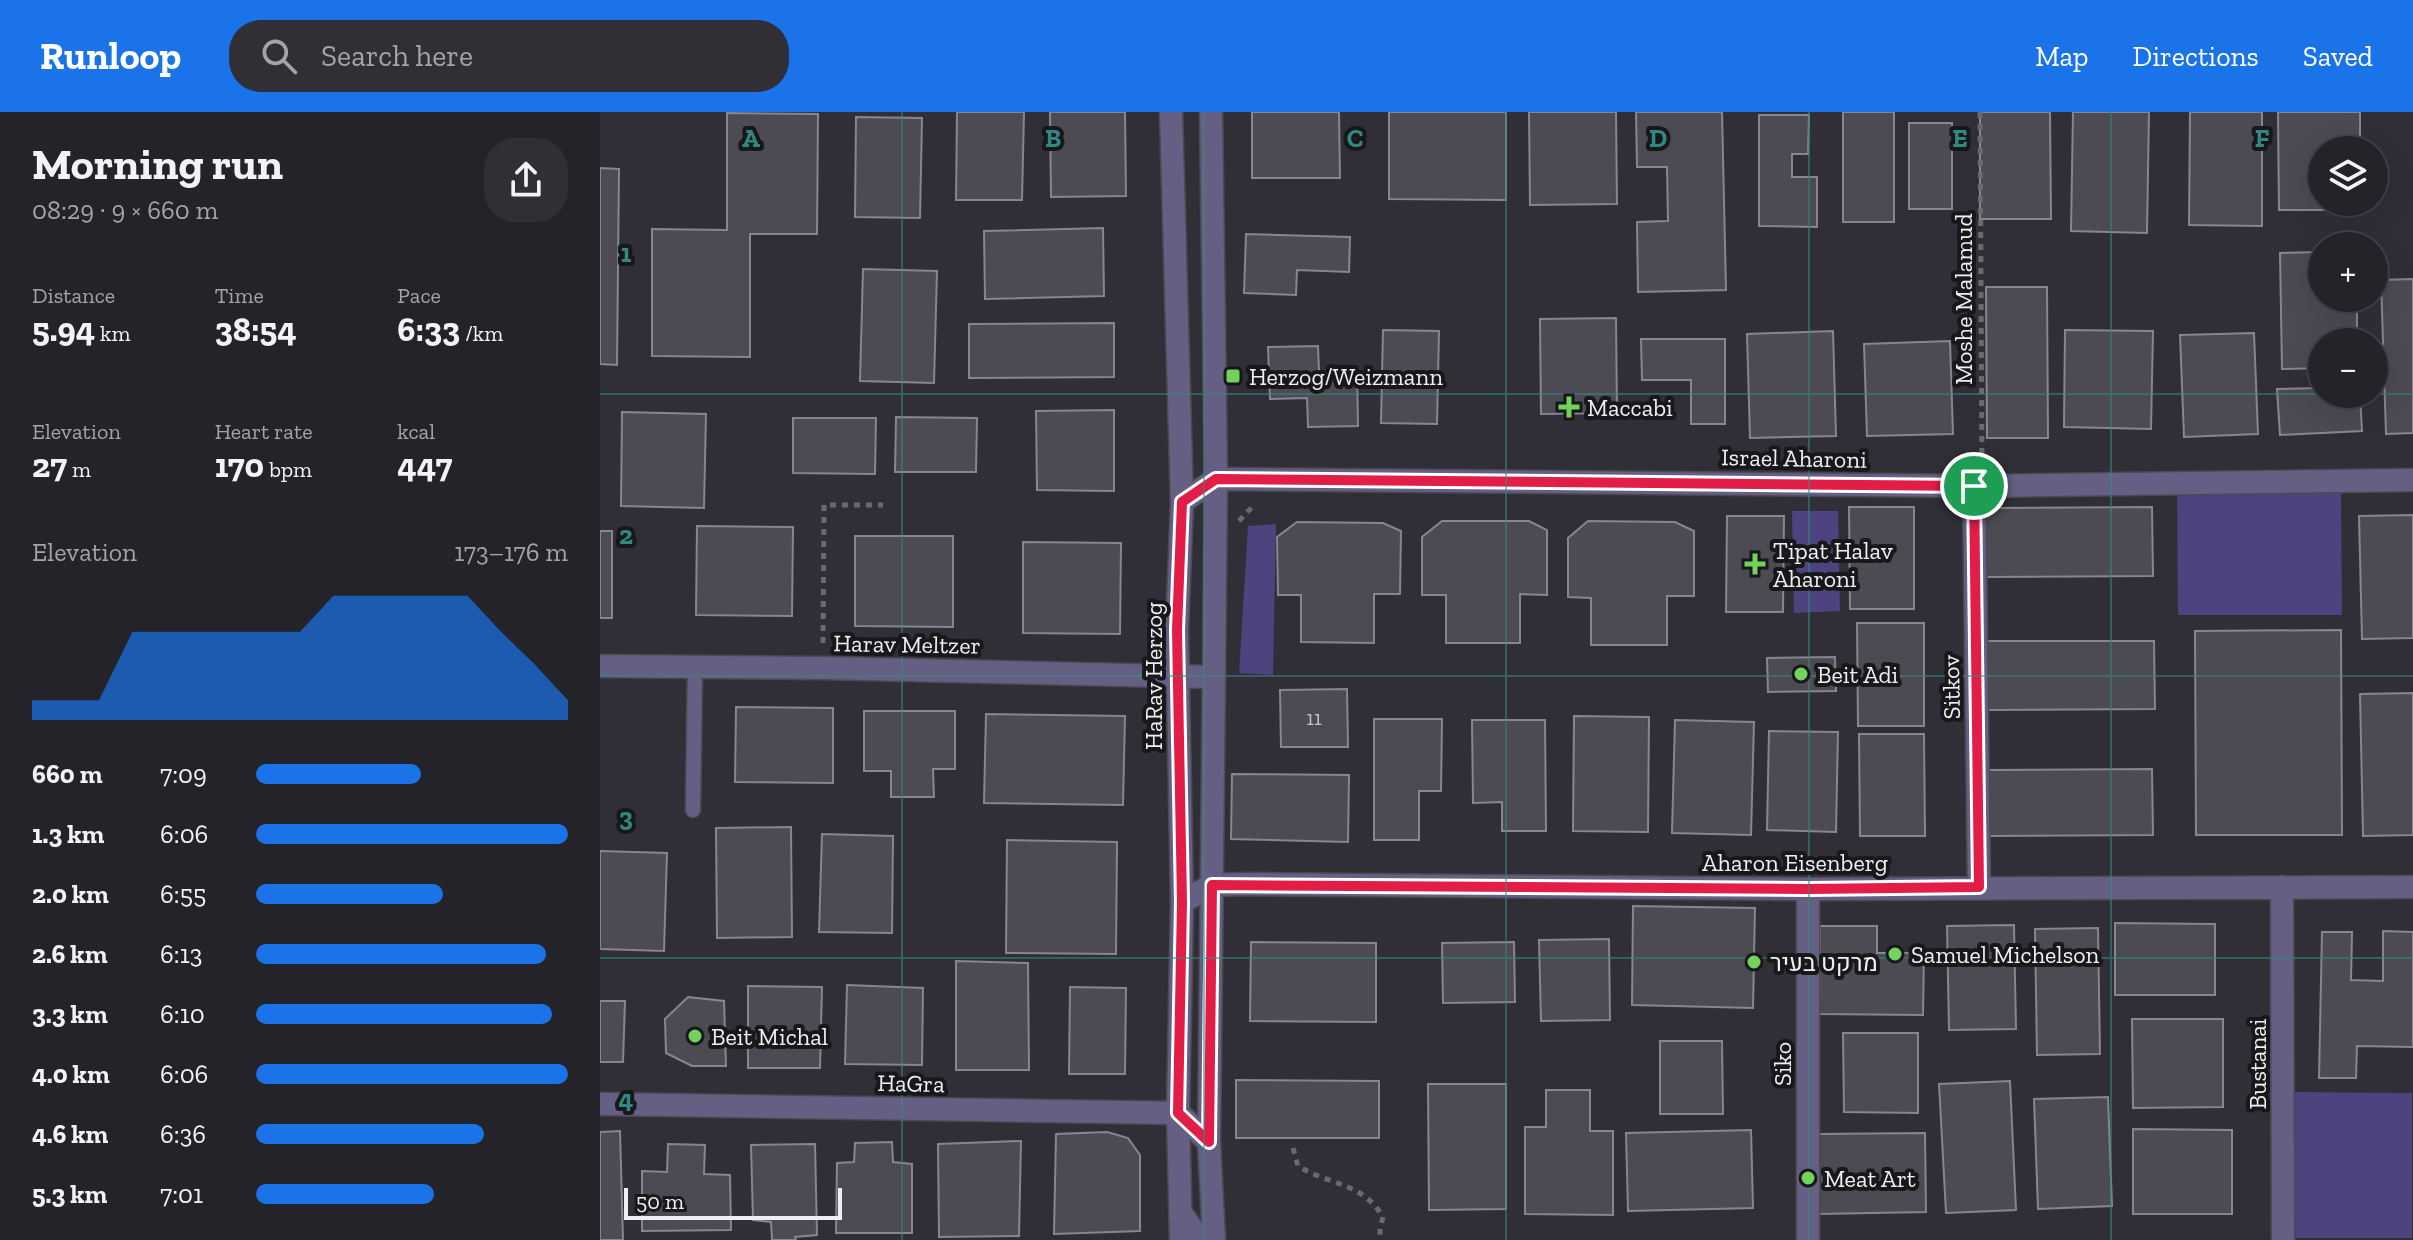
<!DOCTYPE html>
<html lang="en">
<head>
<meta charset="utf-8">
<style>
  :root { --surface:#242329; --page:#302f35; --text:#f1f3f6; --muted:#a3a4a8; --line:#414046; --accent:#1a73e8 }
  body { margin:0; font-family:"Zilla Slab",Heebo,serif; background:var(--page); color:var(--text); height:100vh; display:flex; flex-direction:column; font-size:30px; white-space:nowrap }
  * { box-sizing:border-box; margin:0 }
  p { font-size:26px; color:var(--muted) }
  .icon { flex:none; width:44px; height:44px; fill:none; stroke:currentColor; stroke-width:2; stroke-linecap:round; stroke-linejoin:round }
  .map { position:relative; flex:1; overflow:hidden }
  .sheet { display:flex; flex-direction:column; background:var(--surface); width:600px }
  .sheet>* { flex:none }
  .tools { position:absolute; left:1708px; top:24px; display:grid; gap:16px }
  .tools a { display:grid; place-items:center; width:80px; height:80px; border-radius:50%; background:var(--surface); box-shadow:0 8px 32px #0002,0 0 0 2px var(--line); font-size:40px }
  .scale { position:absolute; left:24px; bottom:20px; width:218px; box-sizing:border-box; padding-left:8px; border:4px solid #efeef3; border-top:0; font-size:22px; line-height:28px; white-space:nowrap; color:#efeef3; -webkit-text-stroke:6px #18181b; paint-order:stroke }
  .pin { position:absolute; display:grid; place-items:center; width:68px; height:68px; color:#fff; margin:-34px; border:4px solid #fff; border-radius:50%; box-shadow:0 2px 8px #0007 }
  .round { display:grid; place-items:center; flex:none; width:84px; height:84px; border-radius:32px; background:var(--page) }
  .headline { display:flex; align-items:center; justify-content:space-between; height:136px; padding:0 32px }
  h1 { font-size:44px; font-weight:700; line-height:60px }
  .metrics { display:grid; grid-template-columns:repeat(3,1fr); gap:12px; height:136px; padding:8px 32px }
  .metrics div { display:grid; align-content:center }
  .metrics b { font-size:34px; font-weight:700 }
  .metrics small { font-size:22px; font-weight:400 }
  .metrics p { font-size:22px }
  .chart { height:224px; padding:16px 32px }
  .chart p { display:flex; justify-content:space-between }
  .chart svg { width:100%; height:144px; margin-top:8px; fill:var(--accent); opacity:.7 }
  ul { padding:0 32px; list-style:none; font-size:26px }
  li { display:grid; grid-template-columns:128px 96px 1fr; align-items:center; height:60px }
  li i { height:20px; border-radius:10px; background:var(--accent) }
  header { display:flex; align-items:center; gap:48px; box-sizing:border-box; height:112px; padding:0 40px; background:var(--accent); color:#fff }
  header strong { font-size:38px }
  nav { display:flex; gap:44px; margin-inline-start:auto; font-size:28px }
  .search { width:560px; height:72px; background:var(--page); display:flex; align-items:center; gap:20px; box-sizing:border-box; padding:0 28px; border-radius:32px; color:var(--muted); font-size:30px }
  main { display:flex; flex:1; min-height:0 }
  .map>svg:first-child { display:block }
</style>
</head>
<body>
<header>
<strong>Runloop</strong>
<div class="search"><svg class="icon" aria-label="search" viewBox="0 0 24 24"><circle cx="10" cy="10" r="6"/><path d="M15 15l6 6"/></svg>Search here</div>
<nav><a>Map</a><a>Directions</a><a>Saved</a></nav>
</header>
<main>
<section class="sheet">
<div class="headline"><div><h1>Morning run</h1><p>08:29 · 9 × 660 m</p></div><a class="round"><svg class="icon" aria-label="share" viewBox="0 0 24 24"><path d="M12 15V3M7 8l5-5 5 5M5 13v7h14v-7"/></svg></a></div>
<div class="metrics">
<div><p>Distance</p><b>5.94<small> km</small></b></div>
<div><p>Time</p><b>38:54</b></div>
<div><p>Pace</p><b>6:33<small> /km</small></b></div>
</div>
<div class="metrics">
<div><p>Elevation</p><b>27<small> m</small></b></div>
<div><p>Heart rate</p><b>170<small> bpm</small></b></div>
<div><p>kcal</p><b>447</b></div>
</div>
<div class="chart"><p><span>Elevation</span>173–176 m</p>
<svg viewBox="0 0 160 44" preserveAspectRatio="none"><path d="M0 44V38L10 38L20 38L30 17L40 17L50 17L60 17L70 17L80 17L90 6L100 6L110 6L120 6L130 6L140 17L150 27L160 38V44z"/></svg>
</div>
<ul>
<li><b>660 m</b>7:09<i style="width:53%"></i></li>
<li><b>1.3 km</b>6:06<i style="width:100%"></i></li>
<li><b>2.0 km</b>6:55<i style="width:60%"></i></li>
<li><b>2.6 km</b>6:13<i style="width:93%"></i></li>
<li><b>3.3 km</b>6:10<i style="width:95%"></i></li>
<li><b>4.0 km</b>6:06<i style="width:100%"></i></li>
<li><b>4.6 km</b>6:36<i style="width:73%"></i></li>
<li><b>5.3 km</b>7:01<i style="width:57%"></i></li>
</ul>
</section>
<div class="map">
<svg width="1813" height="1128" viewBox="0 0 1813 1128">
  <rect width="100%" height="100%" fill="#302f37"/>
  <path fill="#4d437e" d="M1741,376L1742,503H1578L1577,377Z
    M1192,399H1238L1240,499L1194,501Z
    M676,412L673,563L639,561L648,414Z
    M1687,980L1812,981V1126H1686Z"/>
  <path fill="#4c4b53" stroke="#87868f" stroke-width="2" d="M357,0H424L422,88H356Z
    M450,0H525L526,84L451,85Z
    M652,0H739L740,66H652Z
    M789,0H906V88L789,87Z
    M929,0H1016L1017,92L930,93Z
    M1036,0H1122L1126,178L1038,180L1037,110L1068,109L1067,55H1037Z
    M1243,0H1294V110H1243Z
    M1380,0H1450L1451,107H1380Z
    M1473,0H1549L1547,121L1471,119Z
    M1590,0H1662V114L1589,113Z
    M1678,0H1760V38H1722V90H1760V98H1679Z
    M127,1L218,2L217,122H150V245L52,244V117L127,118Z
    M1159,3H1209L1208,42H1192V65H1217V115L1159,114Z
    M256,5L322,6L320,106L255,105Z
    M1309,11H1352V97H1309Z
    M0,56L19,57L17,253L0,252Z
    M503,116L504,184L385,187L384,119Z
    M646,122L750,125L749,160L697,158L696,183L644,181Z
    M1721,140L1722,186H1757V230H1722V256L1682,257L1680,141Z
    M263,157L337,159L334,271L260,269Z
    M1813,167V321L1786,322L1781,168Z
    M1386,175H1447L1448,326H1387Z
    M1016,206L1017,301L941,302L940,207Z
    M514,211V265L369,266V212Z
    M783,218L839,219L837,312L781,311Z
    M1465,218L1553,219L1551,317L1464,315Z
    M1233,219L1236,324L1150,326L1147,222Z
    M1654,221L1658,322L1584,325L1580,223Z
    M1041,227H1125V312H1091V268H1042Z
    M1350,229L1353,322L1267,324L1264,232Z
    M718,234L719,259L757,258L758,314L708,315L707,286L670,287L668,235Z
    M1722,276V282H1760L1762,319L1680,323L1677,277Z
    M514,298V379L437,378L436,299Z
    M22,300L106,302L104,396L21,394Z
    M296,305L377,306L376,360H295Z
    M193,306H276L275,362L193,361Z
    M1249,395H1314V497H1250Z
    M1552,395L1553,464L1385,465L1384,396Z
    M1813,403V526L1762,527L1759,404Z
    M1127,404H1184L1183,500H1126Z
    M842,409H929L947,418V483L920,482V531H846V483H822V425Z
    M988,409L1075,410L1094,419V484H1067V533H991V486L968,485V426Z
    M697,410L783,411L801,419L800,482H774V531L701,530V483H678L677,425Z
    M97,414L193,415L192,504L96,503Z
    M0,419H12V506H0Z
    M255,424H353V515L255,514Z
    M423,430L521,431L520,522L423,521Z
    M1257,511H1324V614H1258Z
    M1741,518L1742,723H1596L1595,519Z
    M1386,529H1554L1555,597L1387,598Z
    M1235,545L1236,579L1168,580L1167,546Z
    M747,577L748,635H681L680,578Z
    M1813,581V723L1763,724L1760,582Z
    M136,595L233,596V671L135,670Z
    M264,599H355V657H333L334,685H291V659H264Z
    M386,602L525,604L523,693L384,691Z
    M974,604L1049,605L1048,720L973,719Z
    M774,607H842L841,679H819V728H774Z
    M872,608H945L946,719H902V690L873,691Z
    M1075,608L1154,610L1151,723L1072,721Z
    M1169,619L1238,620L1236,720L1167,718Z
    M1259,622H1324L1325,724H1260Z
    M1552,657L1553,723L1387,724V658Z
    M632,662L749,663L748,730L631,727Z
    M191,715L192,825L117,826L116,716Z
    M222,722L293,724L292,821L219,820Z
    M407,728L517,730L516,842L406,841Z
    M0,739L67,741L64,839L0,837Z
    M1033,794L1155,796L1153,896L1032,893Z
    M1515,811L1615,812V883H1515Z
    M1414,813L1416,917L1349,918L1347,814Z
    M1220,814H1277V841H1324L1323,903L1219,902Z
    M1498,816L1500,942L1437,943L1435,817Z
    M1783,819L1813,820V935L1757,934L1756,966H1719L1722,820H1752L1751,868L1783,869Z
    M1009,827L1010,908L941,909L939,828Z
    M651,830L776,831V910L650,909Z
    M914,830L915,890L843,891L842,831Z
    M356,849L428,851L429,958H356Z
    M247,873L323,876L322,953L245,952Z
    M148,874L222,875L220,956H148Z
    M470,875L526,876L525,962H469Z
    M88,885L124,889L126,954H92L66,941L65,907Z
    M0,889H25L23,950H0Z
    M1532,907H1623V995L1533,996Z
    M1243,921H1318V1001L1244,1000Z
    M1060,929H1122L1123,1002H1060Z
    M636,968L779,969V1026H636Z
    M1410,969L1416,1098L1346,1101L1339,972Z
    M828,972H906V1097L829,1098Z
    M946,978H990V1019H1013V1103L925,1102V1015H946Z
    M1508,985L1512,1094L1438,1097L1434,987Z
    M1533,1017L1632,1018V1102H1533Z
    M1151,1018L1153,1096L1028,1099L1026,1021Z
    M20,1019L23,1128H0V1020Z
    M507,1020L528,1026L540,1043V1119L454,1122L456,1022Z
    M1325,1021L1326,1100L1218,1102L1217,1022Z
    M421,1029L419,1124L339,1125L338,1032Z
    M292,1030L293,1050L312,1052V1121H236L237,1051L254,1050L255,1031Z
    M68,1032L105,1033L104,1062L130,1063L131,1118L42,1119V1059L67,1060Z
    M215,1032L217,1123L195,1125L196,1128H172L171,1110L153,1108L151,1033Z"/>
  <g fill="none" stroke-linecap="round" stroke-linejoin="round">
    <defs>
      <path id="service" d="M93,698L95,555"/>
      <path id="minor" d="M1374,374L1379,775
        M582,390L616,367L1382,374L1813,368
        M0,554L223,556L612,565
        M1682,775L1683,1128
        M1208,777V1128
        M582,790L612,773L648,772L1208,777L1813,775
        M0,992L578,1001L609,1030
        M581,1101L600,1128"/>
      <path id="tertiary" d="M571,0L582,390L577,518L582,790L578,1001L581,1128
        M611,0L616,367L609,1030L614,1128"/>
    </defs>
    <use href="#service" stroke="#4b4a51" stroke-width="17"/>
    <use href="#minor" stroke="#4b4a51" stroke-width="25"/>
    <use href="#tertiary" stroke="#4b4a51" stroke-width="25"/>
    <path stroke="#6a6970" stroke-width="5" stroke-dasharray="6 6" stroke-linecap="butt" d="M1380,0L1382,351
      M639,409L654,393
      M223,531L224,393H283
      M693,1036L698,1054C731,1074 762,1070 783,1105L780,1117V1128"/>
    <use href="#service" stroke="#645f83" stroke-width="14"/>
    <use href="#minor" stroke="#645f83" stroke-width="22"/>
    <use href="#tertiary" stroke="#645f83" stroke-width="22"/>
  </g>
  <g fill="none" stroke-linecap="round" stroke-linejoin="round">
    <defs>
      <path id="route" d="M616,367L1374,374L1379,775L1208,777L612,773L609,1030L578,1001L582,790L577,518L582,390Z"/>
    </defs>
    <use href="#route" stroke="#fff" stroke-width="16"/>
    <use href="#route" stroke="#e11d48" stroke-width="10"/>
  </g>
  <path fill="none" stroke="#318882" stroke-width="2" stroke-opacity="0.55" d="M302,0V1128M604,0V1128M906,0V1128M1209,0V1128M1511,0V1128M0,282H1722M1722,282H1774M1774,282H1813M0,564H1813M0,846H1813"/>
  <g fill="#73d25c" stroke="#18181b" stroke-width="3">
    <rect x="625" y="256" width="16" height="16" rx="4"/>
    <path d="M965 283h8v8h8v8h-8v8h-8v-8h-8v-8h8z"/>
    <path d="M1151 440h8v8h8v8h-8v8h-8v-8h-8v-8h8z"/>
    <circle cx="1201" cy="562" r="8"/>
    <circle cx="1295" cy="842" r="8"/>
    <circle cx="1154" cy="850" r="8"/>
    <circle cx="95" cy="924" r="8"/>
    <circle cx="1208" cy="1066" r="8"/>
  </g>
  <g text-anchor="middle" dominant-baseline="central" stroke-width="8" stroke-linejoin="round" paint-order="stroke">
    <g font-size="20" fill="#c6c5cb">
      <text x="714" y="606">11</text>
    </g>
    <g font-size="24" fill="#efeef3" stroke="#18181b">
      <text transform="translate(1363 187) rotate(-90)">Moshe Malamud</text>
      <text transform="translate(1194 346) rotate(1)">Israel Aharoni</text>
      <text transform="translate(307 532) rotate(1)">Harav Meltzer</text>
      <text transform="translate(553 564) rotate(-90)">HaRav Herzog</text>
      <text transform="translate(1351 575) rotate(-91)">Sitkov</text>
      <text x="1195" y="750">Aharon Eisenberg</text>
      <text transform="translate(1182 952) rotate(-90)">Siko</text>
      <text transform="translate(1657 952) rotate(-90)">Bustanai</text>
      <text transform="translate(311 971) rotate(1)">HaGra</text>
    </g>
    <g font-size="24" fill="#efeef3" stroke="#18181b" text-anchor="start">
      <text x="649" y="264">Herzog/Weizmann</text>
      <text x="987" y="295">Maccabi</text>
      <text x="1173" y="438">Tipat Halav<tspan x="1173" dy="28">Aharoni</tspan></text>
      <text x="1217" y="562">Beit Adi</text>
      <text x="1311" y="842">Samuel Michelson</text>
      <text x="1170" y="850">מרקט בעיר</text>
      <text x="111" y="924">Beit Michal</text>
      <text x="1224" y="1066">Meat Art</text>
    </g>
  </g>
  <g font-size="26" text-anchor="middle" font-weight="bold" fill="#318882" stroke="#18181b" stroke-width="8" stroke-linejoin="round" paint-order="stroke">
    <text x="151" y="35">A</text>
    <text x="453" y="35">B</text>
    <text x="755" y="35">C</text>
    <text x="1058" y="35">D</text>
    <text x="1360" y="35">E</text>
    <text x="1662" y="35">F</text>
    <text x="26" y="150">1</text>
    <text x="26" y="432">2</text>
    <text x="26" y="714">3</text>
    <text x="26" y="996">4</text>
  </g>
</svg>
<div class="tools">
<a><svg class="icon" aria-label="layers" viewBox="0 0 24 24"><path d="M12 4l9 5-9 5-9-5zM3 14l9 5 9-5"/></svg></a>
<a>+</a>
<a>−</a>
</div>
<div class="scale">50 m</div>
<div class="pin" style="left:1374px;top:374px;background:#1e9e55"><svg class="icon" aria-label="arrive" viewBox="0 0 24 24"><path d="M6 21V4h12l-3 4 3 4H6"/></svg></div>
</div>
</main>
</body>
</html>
